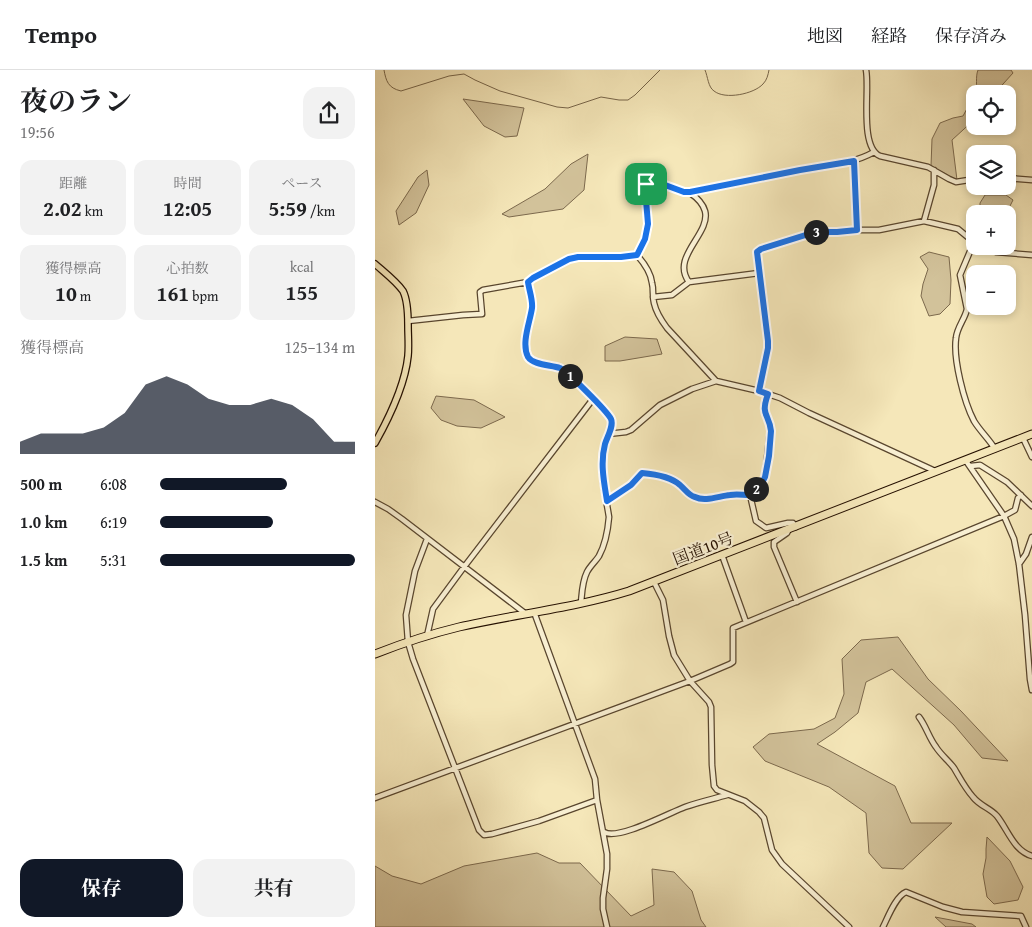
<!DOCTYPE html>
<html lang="ja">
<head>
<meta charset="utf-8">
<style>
  :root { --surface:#fff; --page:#f2f2f2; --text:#202124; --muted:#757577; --line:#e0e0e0; --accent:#111827 }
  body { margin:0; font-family:"Gentium Book Plus","Noto Serif JP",serif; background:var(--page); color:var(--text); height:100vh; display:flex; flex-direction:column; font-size:19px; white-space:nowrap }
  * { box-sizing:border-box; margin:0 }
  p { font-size:16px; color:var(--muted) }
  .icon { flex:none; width:28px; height:28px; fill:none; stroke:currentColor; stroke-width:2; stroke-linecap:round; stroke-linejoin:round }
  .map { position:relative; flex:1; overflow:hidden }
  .drawer { display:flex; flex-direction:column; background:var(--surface); width:375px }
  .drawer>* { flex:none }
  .tools { position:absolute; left:591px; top:15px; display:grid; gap:10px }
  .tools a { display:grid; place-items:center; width:50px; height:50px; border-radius:10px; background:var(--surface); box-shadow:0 2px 8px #0003; font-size:25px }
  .pin { position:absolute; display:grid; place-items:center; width:42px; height:42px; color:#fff; margin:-21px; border-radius:10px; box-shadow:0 2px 8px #0006 }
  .km { position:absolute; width:25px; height:25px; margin:-12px; border-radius:50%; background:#222; color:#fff; font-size:14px; line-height:25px; text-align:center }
  .round { display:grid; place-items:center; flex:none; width:52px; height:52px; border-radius:15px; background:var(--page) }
  .overview { display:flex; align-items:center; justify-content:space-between; height:85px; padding:0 20px }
  h1 { font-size:28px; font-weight:700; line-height:38px }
  .figures { display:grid; grid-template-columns:repeat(3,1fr); gap:8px; height:85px; padding:5px 20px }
  .figures div { display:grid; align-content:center; border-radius:12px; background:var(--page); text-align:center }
  .figures b { font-size:21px; font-weight:700 }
  .figures small { font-size:14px; font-weight:400 }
  .figures p { font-size:14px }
  .chart { height:140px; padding:10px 20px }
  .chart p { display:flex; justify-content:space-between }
  .chart svg { width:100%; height:90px; margin-top:5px; fill:var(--accent); opacity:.7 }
  .button { display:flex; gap:10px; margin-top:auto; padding:10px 20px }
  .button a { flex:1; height:58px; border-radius:15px; background:var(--accent); color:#fff; font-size:20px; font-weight:700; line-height:58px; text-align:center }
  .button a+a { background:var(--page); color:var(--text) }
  ul { padding:0 20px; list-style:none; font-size:16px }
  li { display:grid; grid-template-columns:80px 60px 1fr; align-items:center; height:38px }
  li i { height:12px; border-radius:6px; background:var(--accent) }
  header { display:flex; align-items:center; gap:30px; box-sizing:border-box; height:70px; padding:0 25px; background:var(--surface); border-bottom:1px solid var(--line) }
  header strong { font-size:24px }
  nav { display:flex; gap:28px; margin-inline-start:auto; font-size:18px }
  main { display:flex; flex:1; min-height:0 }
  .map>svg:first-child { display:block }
</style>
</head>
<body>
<header>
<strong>Tempo</strong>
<nav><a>地図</a><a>経路</a><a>保存済み</a></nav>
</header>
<main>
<section class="drawer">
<div class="overview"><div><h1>夜のラン</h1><p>19:56</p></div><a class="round"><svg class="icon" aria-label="share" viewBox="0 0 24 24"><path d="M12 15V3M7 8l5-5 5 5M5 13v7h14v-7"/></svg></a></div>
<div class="figures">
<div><p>距離</p><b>2.02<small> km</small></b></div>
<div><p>時間</p><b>12:05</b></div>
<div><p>ペース</p><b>5:59<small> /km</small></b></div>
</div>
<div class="figures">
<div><p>獲得標高</p><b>10<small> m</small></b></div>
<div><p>心拍数</p><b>161<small> bpm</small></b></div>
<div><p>kcal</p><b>155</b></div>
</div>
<div class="chart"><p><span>獲得標高</span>125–134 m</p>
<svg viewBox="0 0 160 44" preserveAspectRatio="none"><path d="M0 44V38L10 34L20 34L30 34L40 31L50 24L60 10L70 6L80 10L90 17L100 20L110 20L120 17L130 20L140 27L150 38L160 38V44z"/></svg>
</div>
<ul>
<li><b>500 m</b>6:08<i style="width:65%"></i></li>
<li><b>1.0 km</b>6:19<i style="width:58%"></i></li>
<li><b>1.5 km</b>5:31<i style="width:100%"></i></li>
</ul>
<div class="button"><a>保存</a><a>共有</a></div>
</section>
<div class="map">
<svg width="657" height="857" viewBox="0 0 657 857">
  <rect width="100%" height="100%" fill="#f5e7b9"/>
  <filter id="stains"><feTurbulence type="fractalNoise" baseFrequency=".004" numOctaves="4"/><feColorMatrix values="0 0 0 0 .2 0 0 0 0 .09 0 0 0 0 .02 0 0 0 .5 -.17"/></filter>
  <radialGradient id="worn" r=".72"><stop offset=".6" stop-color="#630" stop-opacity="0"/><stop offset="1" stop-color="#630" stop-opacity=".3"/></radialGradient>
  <path fill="#d2c29a" stroke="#7c694d" d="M603,0H636L638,3L619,24H600C603,15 600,8 603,0Z
    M600,24V49L577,70L582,110L556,96L557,69L565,53L578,48L588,46Z
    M88,29L149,38L142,66L130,67L109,56Z
    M213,84L209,120L188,139L134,147L127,144L170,119L196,94Z
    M52,100L54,115L41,143L24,155L21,141L43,107Z
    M610,125H631L638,130L631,144H605V133Z
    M554,182L574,187L576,210L575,234L565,244L554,246L546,226L548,214L553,199L545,187Z
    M250,267L282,269L287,284L245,291H230V276Z
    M61,326L99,330L130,347L106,358L82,356L66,350L56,338Z
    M523,567L553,609L586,641L633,691L607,688L579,655L517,599L491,612L483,643L460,662L442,674L520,716L536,753H577L528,799L507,798L494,783L491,743L454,717L390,691L378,677L394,664L439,659L460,648L469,624L467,589L486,570Z
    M612,767L635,791L648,817L643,830L619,834L612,827L608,804L611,788V779Z
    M162,783L184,793H205L256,846L279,835L277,799L299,802L317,821L326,850L331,857H0V796L17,806L46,814L89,796Z
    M560,847L597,854L601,857H571Z"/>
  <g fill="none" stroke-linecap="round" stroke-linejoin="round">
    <path stroke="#776549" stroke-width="1" d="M9,0C11,11 13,18 26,21L74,6L89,4L100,10L125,21L182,37L193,38L226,27L244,30H253L260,25L285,0
      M330,0C333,7 333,17 339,21C350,30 379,24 388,14C392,10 393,5 394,0"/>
    <defs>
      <path id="minor" d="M491,0C495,19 484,77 505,86L553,97L574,109L581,112L600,109
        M479,91L482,160
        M632,108L657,110
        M315,123C321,127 328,134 330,141C336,164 295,187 314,212L384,203
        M549,151L559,115V100
        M599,172L585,205L592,239C590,249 582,257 581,268C578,289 589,332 599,351C605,361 614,369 620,379
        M605,176L621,182L657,185
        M262,185C269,193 276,203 277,213C279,220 277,226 279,233C281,242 286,250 292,258L341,311L384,321L405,328L434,343L560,401
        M262,185L270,169L273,153L270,118C272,112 276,110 282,112L309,122L315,123C351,115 388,107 425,100C450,95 476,95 499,82
        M153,212L158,236L153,255L150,272L153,286L159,292L187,299L228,338L237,352C235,363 229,374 228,387C225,406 231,427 234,447C233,459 230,475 224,486C221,491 215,496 212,502C207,512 207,523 206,533
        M278,227L297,225L314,212
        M33,251L88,245L107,244L105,222L108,220L153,212L158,208L193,189L203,187H246L262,185
        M384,321L393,278V271L382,184V181L384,180L437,163L447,162H462L482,160H504L549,151L583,159L600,173
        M233,364L251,362L256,360L285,335L317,319L341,311
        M648,368L657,387
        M591,391L629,446L639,469L644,494L650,545L655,609L657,620
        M596,396L605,395L632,412L657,436
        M375,425L381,451L391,458L413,453H418L421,457
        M232,431L256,415L267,403C279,404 295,406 305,415C310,419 313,425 320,427C330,432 344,426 355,425C361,424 368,425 375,425L388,411L390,407L395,361V357L389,338L393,324
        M0,432L13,439L27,449L151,544
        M414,459L412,463L399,472V477L422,532
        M52,469L40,501L31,545L33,572L38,589L104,760L109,765L117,764L164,751L222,730
        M347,485L371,552
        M644,494L651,484L657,467
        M279,512L288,530L294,566L299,585L315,611L334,632L336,637L337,695L339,716L342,720L370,731L384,742L389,748L397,780L407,794L474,857
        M159,542L220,709L222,730L232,784V799L228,828V839L232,857
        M52,566L58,539L89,497L218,329
        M544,647C551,656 554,668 561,677C566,685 574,691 579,698C585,708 590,718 598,727C605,736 615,738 622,746C633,760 639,781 657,786
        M0,728L315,611L355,594L358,592V558L629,446L640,440L643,428L646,425
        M229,762C242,771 294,743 310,737C324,732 338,729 352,725
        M508,857C513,847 521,826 531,822L568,837L587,842L646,846L651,857"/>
      <path id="major" d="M0,194C9,202 21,211 28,221C33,231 33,245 33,255C33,266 34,276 33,286C30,315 14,348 0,373"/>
      <path id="highway" d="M0,584C28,573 55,564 84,557C141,544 199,538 254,521L657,364"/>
    </defs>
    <use href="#minor" stroke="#59462e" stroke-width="7"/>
    <use href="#major" stroke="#251000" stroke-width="8"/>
    <use href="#highway" stroke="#251000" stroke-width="9"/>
    <use href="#minor" stroke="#f8efd2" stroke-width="4.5"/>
    <use href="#major" stroke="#f5e7b9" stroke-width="5.5"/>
    <use href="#highway" stroke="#f5e7b9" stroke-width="7"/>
  </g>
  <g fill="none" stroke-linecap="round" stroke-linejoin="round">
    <defs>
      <path id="route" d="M479,91L482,160L462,162H447L437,163L386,179L382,182L393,271V278L384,321L393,324C385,346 394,343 396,361L394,386L390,407L388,411L375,425C368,425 361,424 355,425C344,426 330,432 320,427C313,425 310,419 305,415C295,406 279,404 267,403L256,415L232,431C229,412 225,393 230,374C232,367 239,356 236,349C232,341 192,301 185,298C176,295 158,295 153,287C146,273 155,252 157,238C158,230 154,220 153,212L158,208L194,189L203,187H246L262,185L270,169L273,154L270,118C272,112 276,110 282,112L309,122H315L425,100Z"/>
    </defs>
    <use href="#route" stroke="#fff" stroke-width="10"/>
    <use href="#route" stroke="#1a73e8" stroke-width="6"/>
  </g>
  <g text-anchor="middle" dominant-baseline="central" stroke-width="4.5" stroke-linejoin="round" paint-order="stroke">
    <g font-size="16" fill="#251000" stroke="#f8efd2">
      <text transform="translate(328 478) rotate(-21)">国道10号</text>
    </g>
  </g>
  <rect width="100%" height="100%" filter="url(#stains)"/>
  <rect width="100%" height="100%" fill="url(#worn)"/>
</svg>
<div class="tools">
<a><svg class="icon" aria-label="locate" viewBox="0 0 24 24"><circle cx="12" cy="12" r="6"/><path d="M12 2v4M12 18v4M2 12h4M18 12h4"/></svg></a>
<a><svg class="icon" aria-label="layers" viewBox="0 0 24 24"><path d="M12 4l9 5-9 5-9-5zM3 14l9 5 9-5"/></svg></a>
<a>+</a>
<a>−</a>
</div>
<div class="pin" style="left:271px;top:114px;background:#1e9e55"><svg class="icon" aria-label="arrive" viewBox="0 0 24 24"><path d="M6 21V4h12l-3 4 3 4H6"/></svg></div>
<b class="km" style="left:195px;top:306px">1</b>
<b class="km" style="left:381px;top:419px">2</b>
<b class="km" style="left:441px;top:162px">3</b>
</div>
</main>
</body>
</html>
